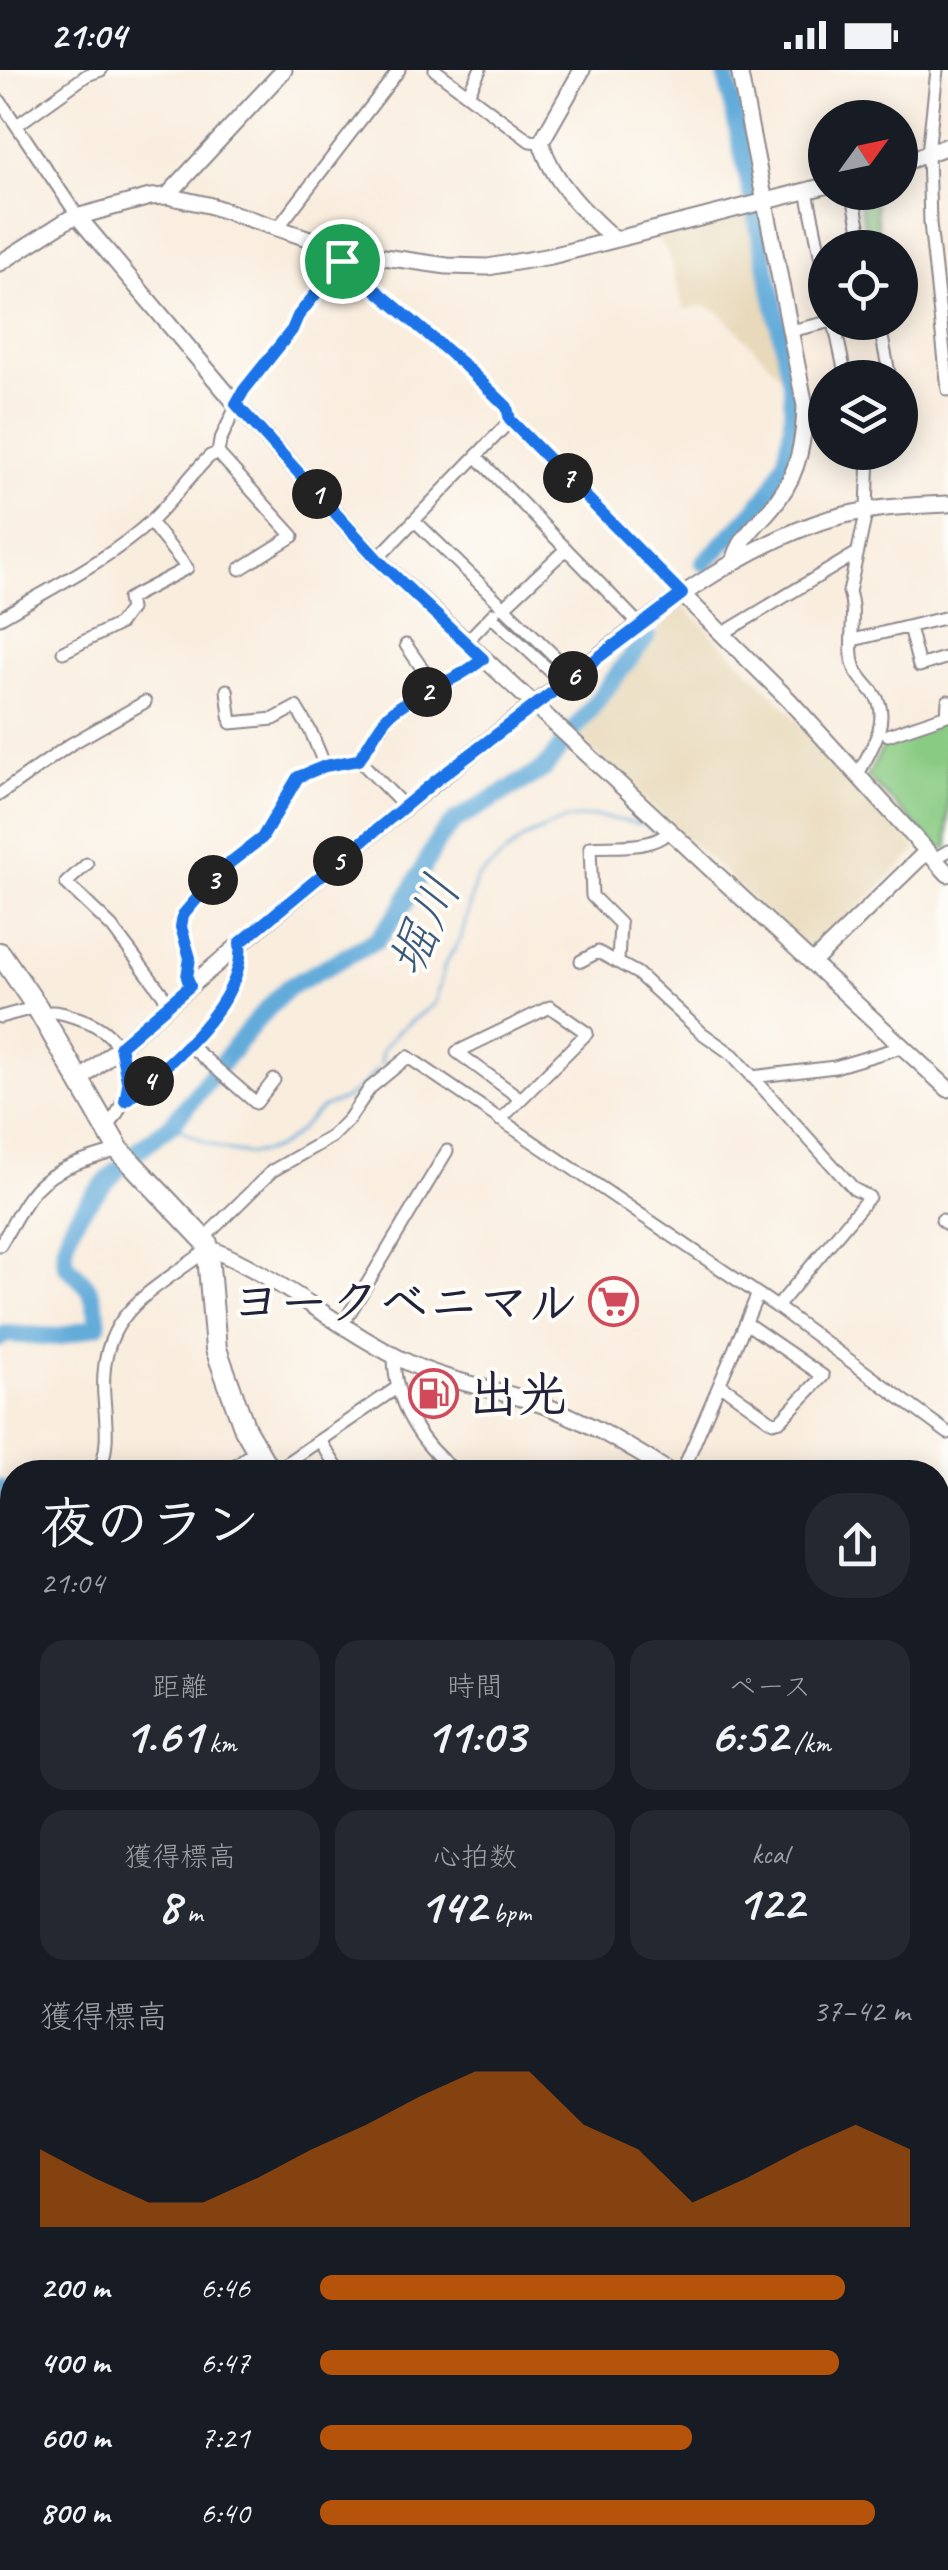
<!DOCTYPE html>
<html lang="ja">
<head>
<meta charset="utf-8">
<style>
  :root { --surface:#171b24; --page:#242831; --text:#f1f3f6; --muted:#9ea1a6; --accent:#b45309 }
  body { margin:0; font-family:Caveat,"Klee One",sans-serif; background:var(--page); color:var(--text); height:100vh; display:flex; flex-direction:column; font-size:38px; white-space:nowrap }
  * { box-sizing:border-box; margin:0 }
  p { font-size:32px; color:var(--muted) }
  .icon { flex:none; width:55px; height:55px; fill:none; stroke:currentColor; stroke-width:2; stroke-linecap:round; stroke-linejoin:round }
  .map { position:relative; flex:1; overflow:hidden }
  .side { position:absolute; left:0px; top:1390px; width:950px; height:1110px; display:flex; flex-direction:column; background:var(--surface); border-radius:40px 40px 0 0; box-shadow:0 5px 25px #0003 }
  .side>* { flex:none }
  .needle { width:65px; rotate:57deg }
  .tools { position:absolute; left:808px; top:30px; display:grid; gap:20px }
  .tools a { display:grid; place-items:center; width:110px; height:110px; border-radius:50%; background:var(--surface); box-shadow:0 5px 25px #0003; font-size:50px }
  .pin { position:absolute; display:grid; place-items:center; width:85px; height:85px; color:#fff; margin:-42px; border:5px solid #fff; border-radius:50%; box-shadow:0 2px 10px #0007 }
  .km { position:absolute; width:50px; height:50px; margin:-25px; border-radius:50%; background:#222; color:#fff; font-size:28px; line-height:50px; text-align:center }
  .round { display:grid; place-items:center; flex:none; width:105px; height:105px; border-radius:40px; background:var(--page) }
  .overview { display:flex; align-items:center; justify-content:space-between; height:170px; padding:0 40px }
  h1 { font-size:55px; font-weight:700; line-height:75px }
  .stats { display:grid; grid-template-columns:repeat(3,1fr); gap:15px; height:170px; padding:10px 40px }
  .stats div { display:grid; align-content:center; border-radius:25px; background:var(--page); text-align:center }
  .stats b { font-size:50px; font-weight:700 }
  .stats small { font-size:28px; font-weight:400 }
  .stats p { font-size:28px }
  .chart { height:280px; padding:20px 40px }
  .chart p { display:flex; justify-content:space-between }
  .chart svg { width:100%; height:180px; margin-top:10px; fill:var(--accent); opacity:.7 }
  ul { padding:0 40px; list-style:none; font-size:32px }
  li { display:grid; grid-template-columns:160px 120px 1fr; align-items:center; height:75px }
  li i { height:25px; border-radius:12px; background:var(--accent) }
  .status { display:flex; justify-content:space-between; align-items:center; height:70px; padding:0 50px; background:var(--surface); direction:ltr }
  .status svg { height:28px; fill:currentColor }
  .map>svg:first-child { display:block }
</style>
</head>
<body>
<div class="status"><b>21:04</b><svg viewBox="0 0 49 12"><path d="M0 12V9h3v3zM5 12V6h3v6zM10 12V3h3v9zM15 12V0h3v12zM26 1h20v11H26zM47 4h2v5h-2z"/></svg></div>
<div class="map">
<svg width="948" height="2500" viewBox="0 0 948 2500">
  <rect width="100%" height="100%" fill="#fdfcf7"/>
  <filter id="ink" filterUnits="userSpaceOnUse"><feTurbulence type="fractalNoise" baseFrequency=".01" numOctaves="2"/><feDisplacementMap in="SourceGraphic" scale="20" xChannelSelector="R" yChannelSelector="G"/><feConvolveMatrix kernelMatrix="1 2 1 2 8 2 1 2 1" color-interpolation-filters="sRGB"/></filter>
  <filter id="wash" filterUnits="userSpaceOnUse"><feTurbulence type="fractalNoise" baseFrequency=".0048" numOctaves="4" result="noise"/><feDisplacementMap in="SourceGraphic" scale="40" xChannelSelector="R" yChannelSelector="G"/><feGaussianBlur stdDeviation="2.25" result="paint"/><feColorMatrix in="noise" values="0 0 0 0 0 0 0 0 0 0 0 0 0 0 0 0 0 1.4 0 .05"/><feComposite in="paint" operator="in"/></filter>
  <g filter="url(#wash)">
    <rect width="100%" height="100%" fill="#f9edde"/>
    <path fill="#e8d9ba" d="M748,142L782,307L721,243L706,236L684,239L668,183L655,165Z
      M683,535L785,636L917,780L815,882L810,883L580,670L587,659L584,655L653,570L661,552Z
      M690,2488H806L820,2500H679Z"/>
    <path fill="#89cb83" stroke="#56765f" stroke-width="2.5" d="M857,123H874L880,177H869Z
      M948,650V778L940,779L867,707L887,669Z"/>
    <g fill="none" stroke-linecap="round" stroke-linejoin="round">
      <path stroke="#63acda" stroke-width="2.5" d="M381,994L382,980L396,963L435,933L445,894L461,868L476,809L524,768L564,750L594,746L647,755L657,765
        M172,1054C205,1074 250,1099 287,1071C300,1062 309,1048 321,1039C327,1034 335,1034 342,1030C355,1023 369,1011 376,999"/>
      <path stroke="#63acda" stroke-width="18" d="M704,493C765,429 797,413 792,317L725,0
        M138,1080L172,1054L255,952L287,918L378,869L402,838L438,770L456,750L544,699L647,566
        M0,1268L5,1264L59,1267L98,1255C95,1222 90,1217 66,1195C58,1156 95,1125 118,1099
        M0,1418L12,1436"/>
    </g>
  </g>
  <g filter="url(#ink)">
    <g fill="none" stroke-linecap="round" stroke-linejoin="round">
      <defs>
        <path id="street" d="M435,0L530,71L541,72
          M937,0L928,83L930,153L948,320
          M468,24L480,0
          M0,31L79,148
          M17,55L87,5L101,0
          M807,121L825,208
          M852,122L864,178
          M277,159L399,0
          M342,191L464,295L507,337L510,351L682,524
          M834,252L846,308
          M879,252L890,308
          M790,261L829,252
          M218,383L293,466L240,499
          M476,386L640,555
          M415,451L574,605
          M377,489L510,351
          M503,538L566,479
          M491,546L563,613
          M0,548C51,518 109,490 152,450C173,430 189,406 210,386L218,383L220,371L244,320L292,260L298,245L349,182
          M909,557L919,596L948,587
          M722,564L857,483
          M853,570L948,547
          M466,572L494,543
          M406,575L435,617
          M63,582L119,554L130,539L128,529L187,498L150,452
          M227,620L231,653L274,649L296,637L311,662L325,696
          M888,665L947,645L948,631
          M359,690L393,641L463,605L483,589
          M857,706C869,683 892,650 875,625C868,615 855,605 853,592C848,569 857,545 849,522L867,439L869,382
          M0,724L71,674L145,632
          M934,789L948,781
          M87,794L66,813L112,857L170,934
          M581,891L598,882L637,903L702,963L733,985L854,1119L869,1127L777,1237
          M618,891L620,854L592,826L590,777C616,775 649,780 669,762
          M190,917L187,907L190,887L181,857L183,845L223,799L262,768L298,707L325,696L359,690L404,736
          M40,944C54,939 64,944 78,948C132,965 142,1017 106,1059
          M0,947L37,937
          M189,975L256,1033L274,1010
          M752,1007L835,997L902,977
          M125,1031C166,996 248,931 240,873
          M500,1050L587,963L550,937L457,982L521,1029
          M942,1150L948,1155
          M204,1168L272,1101L331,1067L349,1049L370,1018L408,987L777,1237L948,1363
          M0,1175C10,1159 18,1142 29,1127C49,1098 87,1090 119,1080
          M343,1254L447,1081
          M394,1286C394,1332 420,1375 457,1402
          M720,1314L773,1352L781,1350L823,1306L746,1253
          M320,1371L340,1402
          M98,1402C110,1379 106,1354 104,1327C98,1244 147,1225 207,1180
          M226,1402L256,1380
          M273,1402L398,1317
          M682,1402L757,1226
          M0,1457L12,1477
          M938,1824L948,1818
          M0,1832L12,1780
          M0,1848L12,1880
          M938,1892L948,1910
          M938,2146L948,2161
          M0,2249L12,1995
          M938,2314L948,2301
          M291,2488V2500
          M674,2500L685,2488"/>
        <path id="secondary" d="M582,0L541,72C552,111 585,143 614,169
          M900,94L948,76
          M167,126L284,0
          M79,148L236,334L377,489L948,1019
          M0,193L69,149L150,127L167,126L208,135L349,182L447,196L488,197L551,186L825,116
          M734,492C741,463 763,451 779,428C799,401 804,369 805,336L739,0
          M682,524L788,629L948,804
          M812,893L927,781
          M78,1012C237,877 393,741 559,616C639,556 719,489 814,454C858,438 901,436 948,434
          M209,1178C281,1207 339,1260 409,1293C449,1312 492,1318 534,1332C583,1348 626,1375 670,1402
          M0,1589L12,1604
          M938,1593L948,1601
          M900,2488L913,2500"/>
        <path id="highway" d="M0,883L37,937L119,1080L207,1173L216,1279L245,1359L270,1402
          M438,2488L439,2500"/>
      </defs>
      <use href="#street" stroke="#8e888c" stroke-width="15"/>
      <use href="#secondary" stroke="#8e888c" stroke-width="19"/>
      <use href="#highway" stroke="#8e888c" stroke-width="24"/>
      <use href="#street" stroke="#fff" stroke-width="11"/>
      <use href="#secondary" stroke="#fff" stroke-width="15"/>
      <use href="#highway" stroke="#fff" stroke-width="20"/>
      <path stroke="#22223b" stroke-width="2.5" d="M0,2392L12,2447
        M26,2488L28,2500"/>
    </g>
  </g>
  <g fill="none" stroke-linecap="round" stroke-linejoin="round" filter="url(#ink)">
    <defs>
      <path id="route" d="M342,191L464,295L507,337L510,350L682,524L434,712L240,873C247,931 166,997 125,1031L128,1015L120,976L190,916L187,907L190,888L181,857L183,845L223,798L262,768L298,707L325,696L358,690C369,677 377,657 389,645C415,621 453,614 483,589L378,490L236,334L244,320L292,260L298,246Z"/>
    </defs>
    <use href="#route" stroke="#fff" stroke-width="20"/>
    <use href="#route" stroke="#1a73e8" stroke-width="12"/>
  </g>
  <defs>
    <symbol id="supermarket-ring" viewBox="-11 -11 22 22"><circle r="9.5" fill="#fdfcf7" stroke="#d1495b" stroke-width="1.5"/><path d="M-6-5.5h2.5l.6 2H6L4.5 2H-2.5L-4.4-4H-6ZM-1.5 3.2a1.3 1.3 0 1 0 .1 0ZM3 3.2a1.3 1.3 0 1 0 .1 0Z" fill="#d1495b"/></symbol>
    <symbol id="fuel-ring" viewBox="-11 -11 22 22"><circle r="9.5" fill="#fdfcf7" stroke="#d1495b" stroke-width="1.5"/><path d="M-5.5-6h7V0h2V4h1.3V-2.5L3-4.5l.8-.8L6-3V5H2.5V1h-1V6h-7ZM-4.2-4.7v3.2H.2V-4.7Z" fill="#d1495b"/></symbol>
  </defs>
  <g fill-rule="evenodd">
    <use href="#supermarket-ring" x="586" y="1204" width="55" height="55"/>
    <use href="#fuel-ring" x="406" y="1296" width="55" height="55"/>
  </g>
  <g text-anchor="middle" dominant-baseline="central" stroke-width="8" stroke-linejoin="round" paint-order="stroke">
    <g font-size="50" font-weight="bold" fill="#22223b" stroke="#fdfcf7" text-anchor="end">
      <text x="578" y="1232">ヨークベニマル</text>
      <text x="468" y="1324" text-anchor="start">出光</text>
    </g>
    <g font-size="52" font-style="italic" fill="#3c597b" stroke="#fdfcf7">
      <text transform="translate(424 856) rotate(-66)">堀川</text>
    </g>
  </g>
</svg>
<div class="tools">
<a><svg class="needle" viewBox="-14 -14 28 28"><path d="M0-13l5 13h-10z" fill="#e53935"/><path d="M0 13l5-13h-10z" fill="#9ea1a6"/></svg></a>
<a><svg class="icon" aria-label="locate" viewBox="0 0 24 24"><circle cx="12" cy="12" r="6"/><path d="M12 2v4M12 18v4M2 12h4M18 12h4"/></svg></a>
<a><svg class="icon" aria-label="layers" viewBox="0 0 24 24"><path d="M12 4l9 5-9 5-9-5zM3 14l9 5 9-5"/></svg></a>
</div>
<div class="pin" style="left:342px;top:191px;background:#1e9e55"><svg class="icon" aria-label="arrive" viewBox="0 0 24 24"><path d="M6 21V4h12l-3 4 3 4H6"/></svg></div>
<b class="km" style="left:317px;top:424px">1</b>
<b class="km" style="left:427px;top:622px">2</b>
<b class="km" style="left:213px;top:810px">3</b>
<b class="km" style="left:149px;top:1011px">4</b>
<b class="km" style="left:338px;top:791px">5</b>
<b class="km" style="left:573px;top:606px">6</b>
<b class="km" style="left:568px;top:408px">7</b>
<section class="side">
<div class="overview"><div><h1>夜のラン</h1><p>21:04</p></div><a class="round"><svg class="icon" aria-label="share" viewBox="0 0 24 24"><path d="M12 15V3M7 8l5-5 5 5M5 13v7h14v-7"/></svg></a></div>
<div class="stats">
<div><p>距離</p><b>1.61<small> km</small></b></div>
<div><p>時間</p><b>11:03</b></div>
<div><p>ペース</p><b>6:52<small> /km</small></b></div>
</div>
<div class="stats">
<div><p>獲得標高</p><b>8<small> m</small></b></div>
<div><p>心拍数</p><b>142<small> bpm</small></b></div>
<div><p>kcal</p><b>122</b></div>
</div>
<div class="chart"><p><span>獲得標高</span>37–42 m</p>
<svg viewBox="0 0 160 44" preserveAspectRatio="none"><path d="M0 44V25L10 32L20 38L30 38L40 32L50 25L60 19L70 12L80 6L90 6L100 19L110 25L120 38L130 32L140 25L150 19L160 25V44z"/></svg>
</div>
<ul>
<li><b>200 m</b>6:46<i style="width:89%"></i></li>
<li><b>400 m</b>6:47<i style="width:88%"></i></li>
<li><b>600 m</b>7:21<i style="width:63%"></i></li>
<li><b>800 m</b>6:40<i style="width:94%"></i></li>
</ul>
</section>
</div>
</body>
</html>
